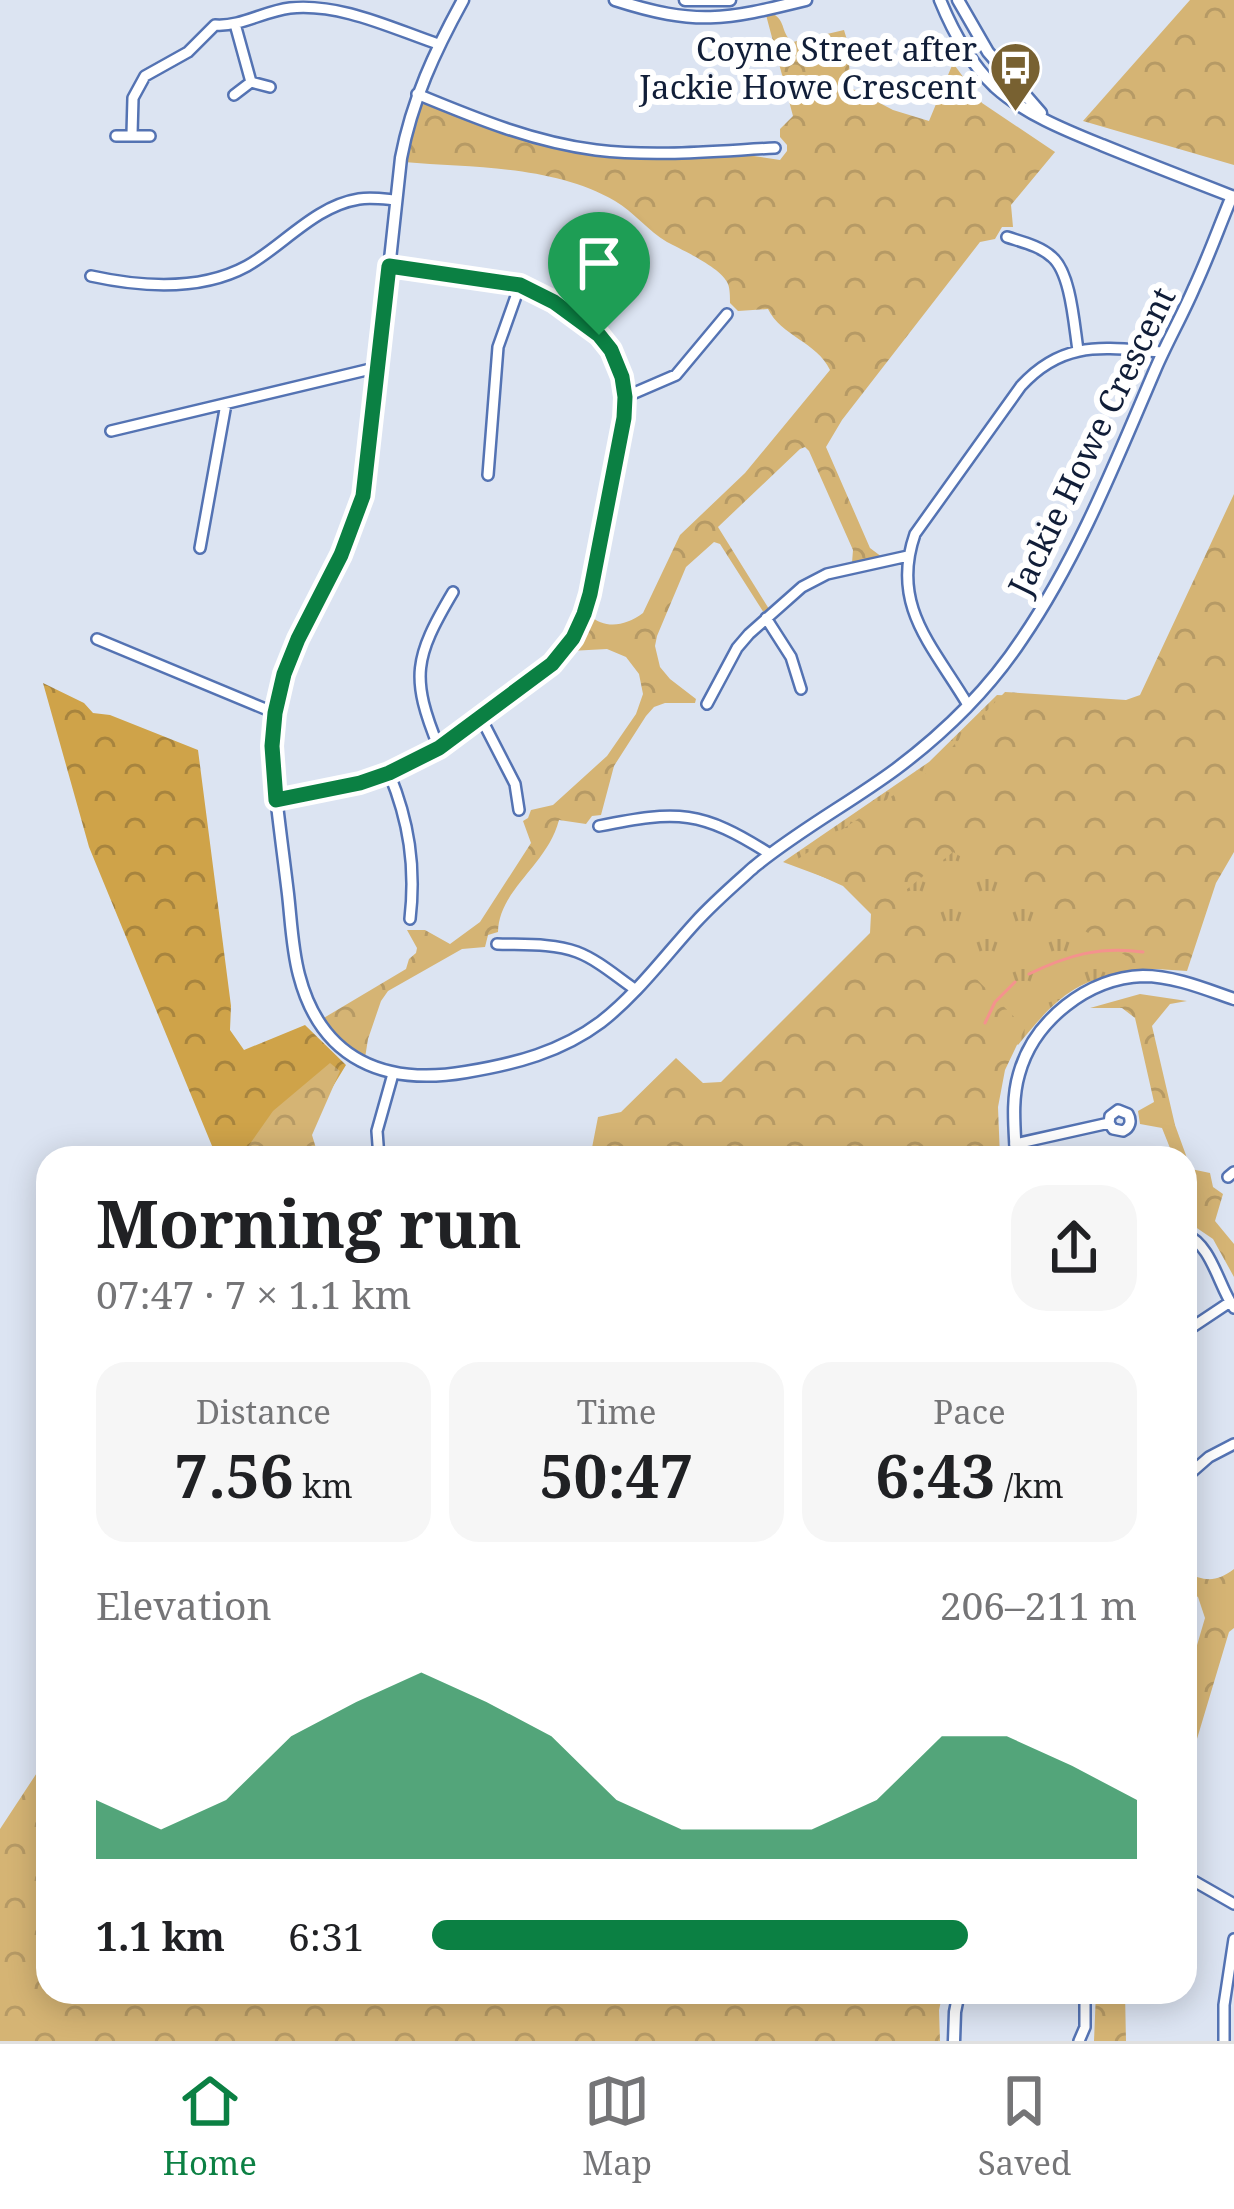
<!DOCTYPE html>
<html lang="en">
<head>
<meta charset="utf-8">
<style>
  :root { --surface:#fff; --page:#f6f6f6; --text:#202124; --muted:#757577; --line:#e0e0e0; --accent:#0b8043 }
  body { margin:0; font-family:"Noto Serif",serif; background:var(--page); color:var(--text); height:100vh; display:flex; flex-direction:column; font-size:45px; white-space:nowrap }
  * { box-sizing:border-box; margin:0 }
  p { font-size:39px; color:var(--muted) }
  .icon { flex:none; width:66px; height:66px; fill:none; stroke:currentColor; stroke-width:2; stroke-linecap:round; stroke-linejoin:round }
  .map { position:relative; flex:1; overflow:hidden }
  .drawer { position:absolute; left:36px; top:1146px; width:1161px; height:858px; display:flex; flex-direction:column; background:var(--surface); border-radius:36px; box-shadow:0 6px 30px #0003 }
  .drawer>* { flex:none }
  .pin { position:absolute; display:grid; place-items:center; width:102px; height:102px; color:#fff; margin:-123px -51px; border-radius:50% 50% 50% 0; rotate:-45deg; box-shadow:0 0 12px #0007 }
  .pin .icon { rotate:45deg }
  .round { display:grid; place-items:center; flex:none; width:126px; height:126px; border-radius:36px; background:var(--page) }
  .summary { display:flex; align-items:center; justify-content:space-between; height:204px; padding:0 60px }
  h1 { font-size:66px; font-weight:700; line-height:90px }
  .figures { display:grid; grid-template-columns:repeat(3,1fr); gap:18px; height:204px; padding:12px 60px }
  .figures div { display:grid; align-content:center; border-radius:30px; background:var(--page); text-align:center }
  .figures b { font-size:60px; font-weight:700 }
  .figures small { font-size:33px; font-weight:400 }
  .figures p { font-size:33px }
  .chart { height:336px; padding:24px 60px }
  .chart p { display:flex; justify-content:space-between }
  .chart svg { width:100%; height:216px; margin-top:12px; fill:var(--accent); opacity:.7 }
  ul { padding:0 60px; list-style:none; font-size:39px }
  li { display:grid; grid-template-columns:192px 144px 1fr; align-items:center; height:90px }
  li i { height:30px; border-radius:15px; background:var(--accent) }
  .tabs { display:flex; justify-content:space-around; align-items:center; height:168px; border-top:3px solid var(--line); background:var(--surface); font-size:33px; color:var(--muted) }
  .tabs a { display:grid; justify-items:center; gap:6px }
  .tabs .active { color:var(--accent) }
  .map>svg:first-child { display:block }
</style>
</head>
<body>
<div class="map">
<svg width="1234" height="2041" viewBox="0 0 1234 2041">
  <defs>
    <pattern id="grass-tufts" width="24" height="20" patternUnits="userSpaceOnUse" patternTransform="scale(3)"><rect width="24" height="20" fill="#d5b474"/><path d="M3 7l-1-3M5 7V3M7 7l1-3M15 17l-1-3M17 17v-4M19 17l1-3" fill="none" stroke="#b69a65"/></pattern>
    <pattern id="forest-crowns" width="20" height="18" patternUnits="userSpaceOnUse" patternTransform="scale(3)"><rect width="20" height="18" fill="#cfa349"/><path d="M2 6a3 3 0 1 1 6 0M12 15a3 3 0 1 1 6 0" fill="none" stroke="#a7843e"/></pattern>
    <pattern id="park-crowns" width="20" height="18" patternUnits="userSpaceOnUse" patternTransform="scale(3)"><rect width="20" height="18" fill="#d5b474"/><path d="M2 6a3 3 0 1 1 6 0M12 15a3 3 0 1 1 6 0" fill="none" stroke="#b69a65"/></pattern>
  </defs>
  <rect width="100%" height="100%" fill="#dce4f2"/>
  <path fill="url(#grass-tufts)" d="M997,695L1077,699L1163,968C1085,976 1068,983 1018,1045L884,926L842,884L783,862L929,762Z"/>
  <path fill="url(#forest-crowns)" d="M43,683L84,703L93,713L110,715L198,750L231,1006L230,1030L244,1050L305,1025L346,1065L321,1106L310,1135L317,1158H217L89,847Z"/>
  <path fill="url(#park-crowns)" d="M1190,0H1234V165L1083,121Z
    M773,14C786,20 781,35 793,42L844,30L847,40L851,88L893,110L929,121L953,63L982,103L1055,152L1011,205L1013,227H1002L995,239L980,242L842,420L826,447L870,548L882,557L852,563L853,550L809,451L805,447L800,449L718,527L769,609L764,613L720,544L714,542L686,567L657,636L655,646L660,667L670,679L696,699L695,703H665L654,707L646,716L614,766L601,815L592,816L586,824L559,820C547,866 499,889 498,932L488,935L485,947L462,949L388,991L381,1001L368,1039L365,1058L339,1040L322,1019L406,969L409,959L416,953L417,948L407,930H425L450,944L480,922L531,843L523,821L528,818L531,810L553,805L607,756L636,714L643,694L639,674L626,657L607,649L570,651L589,615C605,629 624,627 643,613L680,535L745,473L830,370C817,342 781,336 768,309L738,311L730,303C730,297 730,289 728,284C722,268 682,250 667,242C648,231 634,212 615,201C553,165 473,168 404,162L420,105L429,103L523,139L565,149L740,154L780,160L787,151V145L780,137V129L793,116L766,15Z
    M1234,494V852L1216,883L1187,971L1126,967L1125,955L953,852L896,898L1025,1028L1005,1070L998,1107L1000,1158H590L598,1117L621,1112L676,1058L703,1083L721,1082L870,933L871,914L843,886L792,863L928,772L1005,692L1126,700L1140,695Z
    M1140,994L1187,1001L1170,1004L1152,1026L1175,1125L1191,1169L1210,1173L1213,1187L1223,1194L1215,1221L1234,1244V1277L1213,1239L1188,1222L1191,1203L1185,1186V1158H1174L1162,1128L1140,1124L1138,1111L1154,1102L1135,1018L1122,1008H1090Z
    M330,1063L340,1071L312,1135L319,1158H240L273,1111Z
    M1234,1569V1628L1229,1632L1185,1779V1686L1205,1618L1198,1597L1185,1589V1572C1204,1581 1216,1583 1234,1569Z
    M48,1756V1992H943L939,2010L940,2041H0V1829Z
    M1096,1992H1125L1126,2041H1094Z"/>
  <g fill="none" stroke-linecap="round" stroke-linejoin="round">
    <path stroke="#f4928d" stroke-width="3" d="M1029,974C1068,955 1100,946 1143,952
      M985,1023L995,1002L1015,982"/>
    <defs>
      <path id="minor" d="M235,24L251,82
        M417,94C475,118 533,142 596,150C655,157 715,151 775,148
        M234,95L251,82L270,87
        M132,134L133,98L145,76L188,52L215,25C241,27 264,11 290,8C341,3 391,28 438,44
        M116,136H150
        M1007,237C1022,242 1040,246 1052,257C1071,273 1074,325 1078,350
        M91,276C141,287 201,291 247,266C284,245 315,206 359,199C371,197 384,199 396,200
        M625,397L676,375L727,314
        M111,431L379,367
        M488,475L498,347L520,285
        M200,548L226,404
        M766,618L791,657L801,689
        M97,639L275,713
        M707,704L737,648L749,634L802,587L827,574L908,556
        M968,705C933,646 890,606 915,534L1021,386C1064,339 1104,348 1162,352
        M481,718L515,784L519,810
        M439,748C410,677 414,658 453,592
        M389,773C409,821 416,867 410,919
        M276,800L360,783L389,773L439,748L552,664L573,638L584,614L590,594L624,418L625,397L622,377L611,350L599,335L549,298L528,287L509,282L389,266
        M599,826C678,810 701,810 770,854
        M497,944C523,945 552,943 577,952C598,960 617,977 636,990
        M1015,1144L1109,1123L1110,1116L1118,1110L1128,1114C1132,1121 1130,1128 1123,1131L1113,1129L1109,1123
        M379,1158L377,1131L393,1074
        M1228,1177L1234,1172
        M1185,1234C1212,1245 1218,1285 1234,1308
        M1185,1332L1230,1302
        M1185,1478L1209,1457L1234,1444
        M1185,1876L1234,1904
        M1079,2041L1085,2027V1992
        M1224,2041V2005L1234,1939"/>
      <path id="tertiary" d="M463,0C435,51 412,100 401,158L368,463C358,538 313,596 288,665C275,698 273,733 273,768C277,810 283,852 288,894C291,920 292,949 299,975C321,1060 385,1086 466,1072C515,1064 561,1052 601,1022C637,994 664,957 695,923C713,903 734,885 754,867C799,830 850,803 896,769C944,733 989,689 1022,639C1078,557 1116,461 1155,370C1167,342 1182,316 1194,288C1208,258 1219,227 1232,196
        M615,0C696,26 725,20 806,0
        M685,0H730
        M940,0C953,32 970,63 995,87C1025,114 1065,130 1102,145C1146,163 1190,180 1234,197
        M958,0L988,52L1041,113
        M1016,1158C1015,1130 1011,1101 1019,1074C1034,1020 1088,978 1143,976C1174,976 1205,989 1234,999
        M954,2041L955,2012L959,1992"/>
    </defs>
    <use href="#minor" stroke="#5473b3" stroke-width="14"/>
    <use href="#tertiary" stroke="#5473b3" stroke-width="15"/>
    <use href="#minor" stroke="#fff" stroke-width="9"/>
    <use href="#tertiary" stroke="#fff" stroke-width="10"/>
  </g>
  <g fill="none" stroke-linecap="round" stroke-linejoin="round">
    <defs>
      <path id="route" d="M389,266L520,285L554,302L599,335L611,350L622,377L625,397L624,418L590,594L584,614L573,638L552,664L439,748L389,773L360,783L276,800L272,746L275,713L284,674L298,639L341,555L363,496Z"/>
    </defs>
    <use href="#route" stroke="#fff" stroke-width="24"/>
    <use href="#route" stroke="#0b8043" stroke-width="15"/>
  </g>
  <defs>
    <symbol id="bus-pin" viewBox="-11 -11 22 30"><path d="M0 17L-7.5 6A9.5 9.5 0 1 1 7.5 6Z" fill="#786131" stroke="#fff"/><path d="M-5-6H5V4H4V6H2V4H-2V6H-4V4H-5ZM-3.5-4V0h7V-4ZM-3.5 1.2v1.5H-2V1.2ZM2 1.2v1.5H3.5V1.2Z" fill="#fff"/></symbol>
  </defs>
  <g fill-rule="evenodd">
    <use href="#bus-pin" x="986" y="38" width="59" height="81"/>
  </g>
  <g text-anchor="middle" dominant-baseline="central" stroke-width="12" stroke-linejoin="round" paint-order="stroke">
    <g font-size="33" fill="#111e38" stroke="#fff" text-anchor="end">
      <text x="977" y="48">Coyne Street after<tspan x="977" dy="38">Jackie Howe Crescent</tspan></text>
    </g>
    <g font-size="33" fill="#111e38" stroke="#fff">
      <text transform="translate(1091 441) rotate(-64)">Jackie Howe Crescent</text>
    </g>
  </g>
</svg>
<div class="pin" style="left:599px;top:335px;background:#1e9e55"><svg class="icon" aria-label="arrive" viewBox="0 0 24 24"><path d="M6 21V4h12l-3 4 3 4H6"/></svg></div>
<section class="drawer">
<div class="summary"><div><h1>Morning run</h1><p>07:47 · 7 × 1.1 km</p></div><a class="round"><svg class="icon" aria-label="share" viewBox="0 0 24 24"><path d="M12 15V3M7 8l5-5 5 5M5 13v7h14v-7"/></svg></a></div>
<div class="figures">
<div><p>Distance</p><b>7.56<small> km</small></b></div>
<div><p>Time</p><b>50:47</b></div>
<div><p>Pace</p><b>6:43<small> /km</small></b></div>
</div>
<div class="chart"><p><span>Elevation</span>206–211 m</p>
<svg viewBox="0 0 160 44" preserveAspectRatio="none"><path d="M0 44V32L10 38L20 32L30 19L40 12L50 6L60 12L70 19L80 32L90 38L100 38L110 38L120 32L130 19L140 19L150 25L160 32V44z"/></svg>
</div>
<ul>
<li><b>1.1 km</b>6:31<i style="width:76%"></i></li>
</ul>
</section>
</div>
<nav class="tabs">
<a class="active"><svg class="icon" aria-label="home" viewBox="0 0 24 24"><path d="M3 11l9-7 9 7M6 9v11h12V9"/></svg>Home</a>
<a><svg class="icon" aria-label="map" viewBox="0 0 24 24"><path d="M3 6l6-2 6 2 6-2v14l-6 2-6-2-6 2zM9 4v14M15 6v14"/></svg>Map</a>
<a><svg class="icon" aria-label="saved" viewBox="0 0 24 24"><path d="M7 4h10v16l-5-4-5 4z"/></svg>Saved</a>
</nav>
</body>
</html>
